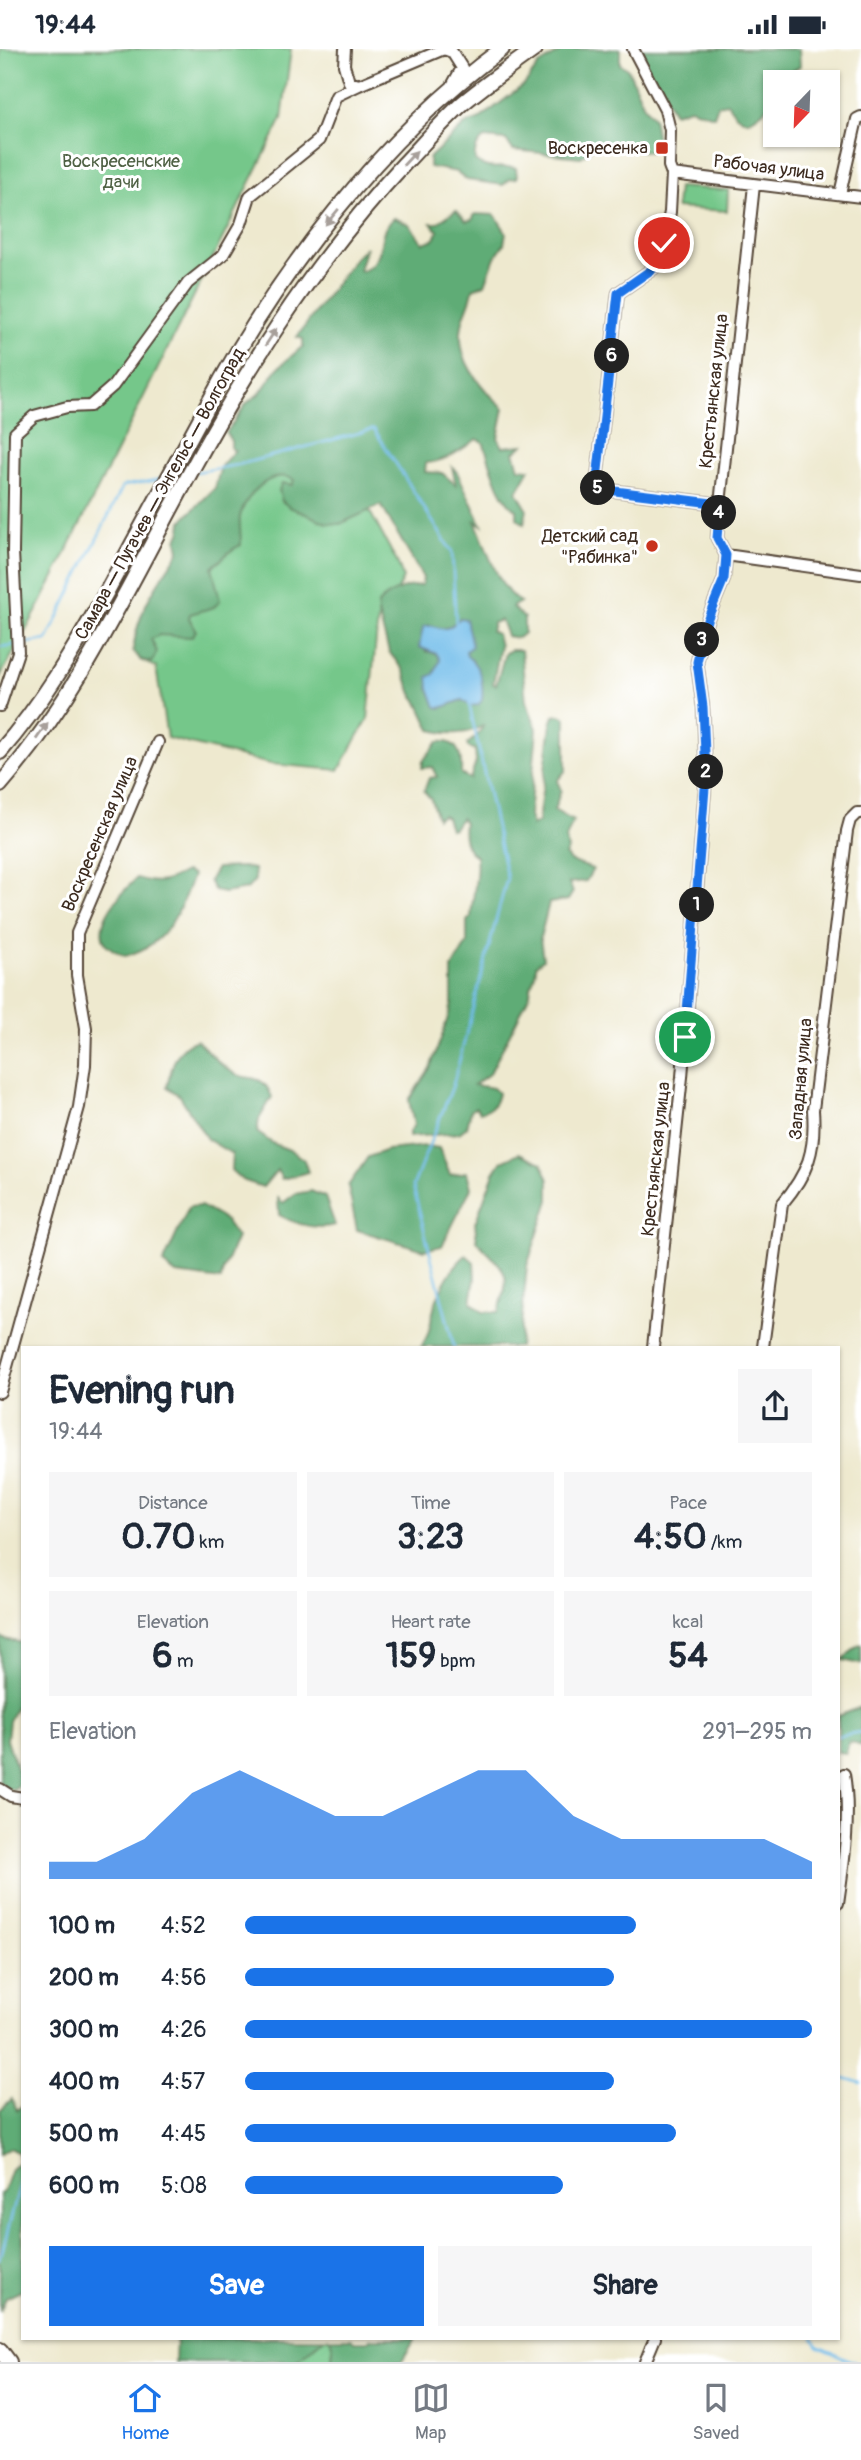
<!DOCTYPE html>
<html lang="en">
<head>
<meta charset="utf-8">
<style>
  :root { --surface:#fff; --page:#f6f6f7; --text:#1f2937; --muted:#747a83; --line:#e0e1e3; --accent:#1a73e8 }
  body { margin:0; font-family:Pangolin,sans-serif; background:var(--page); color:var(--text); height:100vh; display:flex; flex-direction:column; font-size:26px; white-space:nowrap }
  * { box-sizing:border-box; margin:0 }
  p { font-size:23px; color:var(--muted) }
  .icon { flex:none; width:38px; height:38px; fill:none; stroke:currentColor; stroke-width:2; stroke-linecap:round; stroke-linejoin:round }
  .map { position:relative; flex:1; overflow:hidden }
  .panel { position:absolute; left:21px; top:1297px; width:819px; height:994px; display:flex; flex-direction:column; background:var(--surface); border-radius:0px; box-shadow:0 2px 5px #0004 }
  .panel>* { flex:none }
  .needle { width:46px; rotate:203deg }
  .tools { position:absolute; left:763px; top:21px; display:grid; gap:14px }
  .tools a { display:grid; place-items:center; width:77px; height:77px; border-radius:0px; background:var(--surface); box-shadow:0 2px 5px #0004; font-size:35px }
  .pin { position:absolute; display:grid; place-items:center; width:60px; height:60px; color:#fff; margin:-30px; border:4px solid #fff; border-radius:50%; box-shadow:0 2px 7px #0007 }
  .km { position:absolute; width:35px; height:35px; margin:-18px; border-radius:50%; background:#222; color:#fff; font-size:19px; line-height:35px; text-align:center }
  .round { display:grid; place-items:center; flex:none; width:74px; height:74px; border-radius:0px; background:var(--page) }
  .overview { display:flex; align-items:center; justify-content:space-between; height:119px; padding:0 28px }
  h1 { font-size:38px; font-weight:700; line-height:52px }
  .stats { display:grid; grid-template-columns:repeat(3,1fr); gap:10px; height:119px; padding:7px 28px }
  .stats div { display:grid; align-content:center; border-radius:0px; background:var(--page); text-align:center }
  .stats b { font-size:35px; font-weight:700 }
  .stats small { font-size:19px; font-weight:400 }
  .stats p { font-size:19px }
  .chart { height:196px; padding:14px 28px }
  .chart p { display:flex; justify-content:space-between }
  .chart svg { width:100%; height:126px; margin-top:7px; fill:var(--accent); opacity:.7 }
  .primary-button { display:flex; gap:14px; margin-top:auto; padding:14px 28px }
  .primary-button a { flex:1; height:80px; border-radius:0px; background:var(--accent); color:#fff; font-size:28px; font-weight:700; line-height:80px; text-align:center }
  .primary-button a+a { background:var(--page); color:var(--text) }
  ul { padding:0 28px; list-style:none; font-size:23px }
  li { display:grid; grid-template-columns:112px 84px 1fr; align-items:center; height:52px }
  li i { height:18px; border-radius:9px; background:var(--accent) }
  .status { display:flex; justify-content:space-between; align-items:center; height:49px; padding:0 35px; background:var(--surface); direction:ltr }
  .status svg { height:19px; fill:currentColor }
  .tabs { display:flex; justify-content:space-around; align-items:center; height:98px; border-top:2px solid var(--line); background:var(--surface); font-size:19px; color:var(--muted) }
  .tabs a { display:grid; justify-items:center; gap:4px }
  .tabs .selected { color:var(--accent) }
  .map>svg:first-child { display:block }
</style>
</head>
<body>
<div class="status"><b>19:44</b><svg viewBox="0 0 49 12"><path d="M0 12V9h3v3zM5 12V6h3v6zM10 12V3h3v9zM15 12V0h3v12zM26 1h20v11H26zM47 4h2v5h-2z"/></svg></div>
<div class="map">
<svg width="861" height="2313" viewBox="0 0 861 2313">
  <rect width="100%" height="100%" fill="#fff"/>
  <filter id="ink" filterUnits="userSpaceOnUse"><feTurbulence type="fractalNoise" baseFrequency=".0143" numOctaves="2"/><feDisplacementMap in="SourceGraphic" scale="14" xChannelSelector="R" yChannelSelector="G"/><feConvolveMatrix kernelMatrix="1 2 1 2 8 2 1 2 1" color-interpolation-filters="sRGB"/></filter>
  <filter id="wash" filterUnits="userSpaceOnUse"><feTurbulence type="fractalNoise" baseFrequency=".00686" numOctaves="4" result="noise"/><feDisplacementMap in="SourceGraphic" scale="28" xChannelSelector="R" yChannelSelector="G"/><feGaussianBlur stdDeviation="1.57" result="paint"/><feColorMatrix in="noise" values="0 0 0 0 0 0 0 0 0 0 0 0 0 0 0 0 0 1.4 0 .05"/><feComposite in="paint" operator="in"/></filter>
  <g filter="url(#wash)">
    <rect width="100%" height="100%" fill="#eee9cf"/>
    <path fill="#74c78a" stroke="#587854" stroke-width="2" d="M0,0H291L282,70L41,554L0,628Z
      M678,138L728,141L727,162L676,159Z
      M287,411L369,461L398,515L403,529L392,551L379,560L368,670L339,721L270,715L167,689L156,618L140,611L136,600L248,430Z
      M324,2289H330L333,2299L332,2313H297Z"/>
    <path fill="#5fac76" stroke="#4d6b4a" stroke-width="2" fill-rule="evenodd" d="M565,0H620V15L628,20L644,57L653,68L658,97L649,103L598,94L581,108L513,101L506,91L484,89C476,96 474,102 475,112C491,124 500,115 516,119L517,129L510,130L503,136L467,131L457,123L429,118V109L466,75L478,71L525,35L539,16Z
      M636,0H799L800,17L783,28V33H775V52C764,59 758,69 746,72L735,65L727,54L718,56L714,67L690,59L674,64Z
      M456,161L466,172L472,171L475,165L495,166L506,183L504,195L495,208L485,235L473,240C472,252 464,263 462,276C455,310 480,338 504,359L498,389L503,398L523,396L514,403L519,419L530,420L517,443L527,460L524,475L517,469V461C498,451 491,412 483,393L477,390C460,401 446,413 426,414L425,423L442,424L456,436L452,418L457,423L482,476L475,472C485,494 499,543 520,553L512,558L524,569V584L518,589L507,587L501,571L493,574L491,582L497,585L500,597L493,635L496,636L505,604L511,601H521L526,652L537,680L529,767L532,777L538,773L551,675L554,667L560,666L566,669V721L557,732L561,741L554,761L573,772L566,790L568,801L565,806L570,812L593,820L586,832L569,834L573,843L568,851L549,854L540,889L543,910L536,916C537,927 530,934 530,945L490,1024L474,1036L493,1039L498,1044C496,1056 491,1060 480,1063L476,1058L471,1061L467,1078L459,1084L409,1088V1083L414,1076L409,1051L430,1019L442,987L452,955V919L467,894V872L471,868C472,849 479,825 476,807C464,800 462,786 464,774L461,769L454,779L450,780L446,768L442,766L437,769L431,750L424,742L429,729L437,728L432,718L422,719L423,712L438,693C459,690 462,707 461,725L470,730L476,713L475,701L468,698L467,695L476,688L484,676C469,686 448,686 431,681L417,651L412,645L403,620L389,603L378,564V555C390,542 404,537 422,536L423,529L381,456L340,475L327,474L289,458L282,452L279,441L282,434L292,436L294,431C273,417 244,447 240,468C239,473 241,488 241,496C228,501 223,511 212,518L220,552L214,558L190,565L189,569L196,582L191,588L159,586L151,590L157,603L152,613L141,611L133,602C138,559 156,537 179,503L177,490L181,482L182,472L215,439L221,417L235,401L231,400V392L226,384L247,354L260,344L278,319L303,297V290L297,288L355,209L366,198L359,221L363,222C391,206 372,186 394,169L409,175L423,194L435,190L438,182L431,174H437ZM460,569L467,607L473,612L462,651L441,659L436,658L429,639L440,611L437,605L425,602L429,576C443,582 449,580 460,569Z
      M243,818L254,820L255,831L247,840L224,844L215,842L209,832L217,819Z
      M185,823L193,826C179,864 167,896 125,907C119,904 110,900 106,895C92,873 123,842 137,829C157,836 167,833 185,823Z
      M197,991C207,1002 218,1014 232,1023C250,1034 262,1022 272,1048L259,1070L257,1083L272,1094L292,1102L304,1111L308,1123L282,1130L277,1121L263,1138L242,1131L231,1121L232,1105L207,1090L180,1047L167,1038C171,1018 176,997 197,991Z
      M425,1097L439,1099L450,1126L467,1123L471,1139L442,1197L424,1201L357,1181L348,1137L368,1108L387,1101Z
      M519,1104L542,1114L549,1131V1151L527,1217L519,1298H421C431,1282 429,1280 433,1263C438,1242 450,1220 466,1206L474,1213L475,1230L471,1253L483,1263H498C514,1220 504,1222 477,1192L475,1174L494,1124L502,1112Z
      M311,1142L325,1148L335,1176C316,1181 297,1176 279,1166L278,1149L283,1154L295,1145Z
      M201,1157L225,1171L237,1188L223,1221L221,1231L176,1225L163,1215L189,1158Z
      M0,1589L23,1594V1644L9,1672L7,1691L22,1734L14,1741L7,1740L0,1733Z
      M861,1596V1615L842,1611L858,1597Z
      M861,1658V1697L856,1694L849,1693L846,1704L838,1703V1667Z
      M12,2050L17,2061L23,2056V2241L6,2249L0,2262V2145L3,2143L11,2120L20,2112L19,2104L9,2099L0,2106V2061Z
      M176,2289H324L297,2313L268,2311L266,2313H175Z
      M330,2289H351L354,2292H368L371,2289H416L401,2313H332L333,2299Z"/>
    <path fill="#70bcea" stroke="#567384" stroke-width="2" d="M460,569L466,570L472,597L466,602L467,607C481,618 484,633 482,651L478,656L470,657L462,651L441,659L436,658L429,639L428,628L434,625L440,611L437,605L419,598L423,578C440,572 440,590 460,569Z"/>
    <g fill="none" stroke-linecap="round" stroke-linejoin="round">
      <path stroke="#70bcea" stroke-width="2.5" d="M196,423L237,416L374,380L452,503L456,576
        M21,595L47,591L123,437L162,430
        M0,598L14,596
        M454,1298L413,1137L453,1036L507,829L469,655
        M838,1687L861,1683
        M838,2025L841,2028L861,2034
        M0,2210L23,2125
        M813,2289L818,2297L854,2313"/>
    </g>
  </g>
  <g filter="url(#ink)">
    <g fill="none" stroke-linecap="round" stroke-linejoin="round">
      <defs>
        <path id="minor" d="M345,0L344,16L349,33L359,36L444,0
          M444,0L452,3L462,19L453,35
          M633,0L665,61L670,81L669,117L672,125L670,163L664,194L654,219L618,244L597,430L599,440L720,455
          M672,125L861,148
          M840,145L857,70L861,68
          M726,506L861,525
          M0,657L18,603L13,503L15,384L34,367L67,358L90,357L113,337L188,234L223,206L241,175L250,147L319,91L336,47L359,36
          M653,1298L682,1028L706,727L703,658L697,613L707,571L724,530L726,506L717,489L720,455L754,136
          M763,1298L782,1155C808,1124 816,1102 813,1061L847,782L850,771L857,764H861
          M0,1343L79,1058L85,1016L86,979L77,926V884L158,693
          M0,1740L11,1747L23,1749
          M838,1854C844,1812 851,1767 844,1725
          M645,2313L655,2289"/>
        <path id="major" d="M0,703C42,655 75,599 106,544C140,482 173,419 207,357C277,225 381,88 502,0
          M0,736C74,652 122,550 175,452C239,331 311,215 404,115C423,95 442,73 463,54C486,35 511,17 535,0
          M0,2301L9,2313"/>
      </defs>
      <use href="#minor" stroke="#564739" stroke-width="14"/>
      <use href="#major" stroke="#564739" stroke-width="18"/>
      <use href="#minor" stroke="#fff" stroke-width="10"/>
      <use href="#major" stroke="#fff" stroke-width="14"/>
    </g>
    <defs><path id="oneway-solid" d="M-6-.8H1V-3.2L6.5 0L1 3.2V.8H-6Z" transform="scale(1.75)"/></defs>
    <g fill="#a79f9a">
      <use href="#oneway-solid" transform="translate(410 109) rotate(-47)"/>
      <use href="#oneway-solid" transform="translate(332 168) rotate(130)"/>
      <use href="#oneway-solid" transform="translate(271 288) rotate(-57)"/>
      <use href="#oneway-solid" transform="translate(42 682) rotate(-55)"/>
    </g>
  </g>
  <g fill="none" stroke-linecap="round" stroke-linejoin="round" filter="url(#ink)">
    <defs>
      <path id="route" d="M664,194L654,219L618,244L597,430L599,440L720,455L717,489L726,506L724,530L707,571L697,613L703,658L706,727L685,988"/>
    </defs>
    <use href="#route" stroke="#fff" stroke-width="14"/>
    <use href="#route" stroke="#1a73e8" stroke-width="9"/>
  </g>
  <g fill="#c8321e" stroke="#fff" stroke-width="2.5">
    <rect x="655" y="92" width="14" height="14" rx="3.5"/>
    <circle cx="652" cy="497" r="7"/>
  </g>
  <g text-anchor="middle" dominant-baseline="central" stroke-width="6" stroke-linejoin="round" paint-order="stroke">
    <g font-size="18" fill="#3b2a1e" stroke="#fff" text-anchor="end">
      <text x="648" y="99">Воскресенка</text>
      <text x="638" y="487">Детский сад<tspan x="638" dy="21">"Рябинка"</tspan></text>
    </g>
    <g font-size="18" fill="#4f6144" stroke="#fff">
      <text x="121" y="112">Воскресенские<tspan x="121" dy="21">дачи</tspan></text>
    </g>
    <g font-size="18" fill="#3b2a1e" stroke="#fff">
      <text transform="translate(769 119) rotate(7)">Рабочая улица</text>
      <text transform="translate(714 342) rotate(-84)">Крестьянская улица</text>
      <text transform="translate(160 445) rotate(-61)">Самара — Пугачев — Энгельс — Волгоград</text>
      <text transform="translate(100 785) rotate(-67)">Воскресенская улица</text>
      <text transform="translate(801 1030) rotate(-85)">Западная улица</text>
      <text transform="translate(656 1110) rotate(-84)">Крестьянская улица</text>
    </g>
  </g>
</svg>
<div class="tools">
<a><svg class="needle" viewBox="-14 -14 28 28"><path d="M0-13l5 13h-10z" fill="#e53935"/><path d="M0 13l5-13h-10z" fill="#747a83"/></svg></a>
</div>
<div class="pin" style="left:685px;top:988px;background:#1e9e55"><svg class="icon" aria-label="arrive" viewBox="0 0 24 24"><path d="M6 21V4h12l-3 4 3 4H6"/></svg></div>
<div class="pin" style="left:664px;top:194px;background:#d93025"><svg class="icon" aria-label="check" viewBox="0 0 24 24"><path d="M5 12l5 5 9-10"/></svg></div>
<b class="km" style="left:697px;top:856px">1</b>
<b class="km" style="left:706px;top:723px">2</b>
<b class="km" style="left:702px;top:591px">3</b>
<b class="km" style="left:719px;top:464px">4</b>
<b class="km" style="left:598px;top:439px">5</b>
<b class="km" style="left:612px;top:307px">6</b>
<section class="panel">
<div class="overview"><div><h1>Evening run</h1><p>19:44</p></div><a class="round"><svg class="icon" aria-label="share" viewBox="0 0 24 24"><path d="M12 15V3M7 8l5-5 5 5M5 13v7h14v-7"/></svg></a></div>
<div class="stats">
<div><p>Distance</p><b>0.70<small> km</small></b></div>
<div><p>Time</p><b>3:23</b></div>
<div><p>Pace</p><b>4:50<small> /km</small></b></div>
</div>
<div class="stats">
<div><p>Elevation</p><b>6<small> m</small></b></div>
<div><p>Heart rate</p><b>159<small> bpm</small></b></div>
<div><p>kcal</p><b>54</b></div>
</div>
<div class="chart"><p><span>Elevation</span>291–295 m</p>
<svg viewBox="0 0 160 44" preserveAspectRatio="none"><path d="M0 44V38L10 38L20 30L30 14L40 6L50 14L60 22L70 22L80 14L90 6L100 6L110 22L120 30L130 30L140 30L150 30L160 38V44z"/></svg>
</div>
<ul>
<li><b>100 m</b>4:52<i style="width:69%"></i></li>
<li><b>200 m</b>4:56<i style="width:65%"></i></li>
<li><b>300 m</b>4:26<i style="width:100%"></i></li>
<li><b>400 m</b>4:57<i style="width:65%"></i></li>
<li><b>500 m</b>4:45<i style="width:76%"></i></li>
<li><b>600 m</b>5:08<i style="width:56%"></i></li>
</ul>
<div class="primary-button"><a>Save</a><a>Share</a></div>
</section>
</div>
<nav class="tabs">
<a class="selected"><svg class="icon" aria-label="home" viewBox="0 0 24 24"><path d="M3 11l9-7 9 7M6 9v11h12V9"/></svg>Home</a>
<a><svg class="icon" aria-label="map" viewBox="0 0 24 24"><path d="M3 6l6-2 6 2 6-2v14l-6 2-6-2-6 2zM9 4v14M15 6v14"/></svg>Map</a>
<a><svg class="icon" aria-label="saved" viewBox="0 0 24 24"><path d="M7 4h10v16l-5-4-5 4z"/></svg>Saved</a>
</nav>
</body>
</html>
